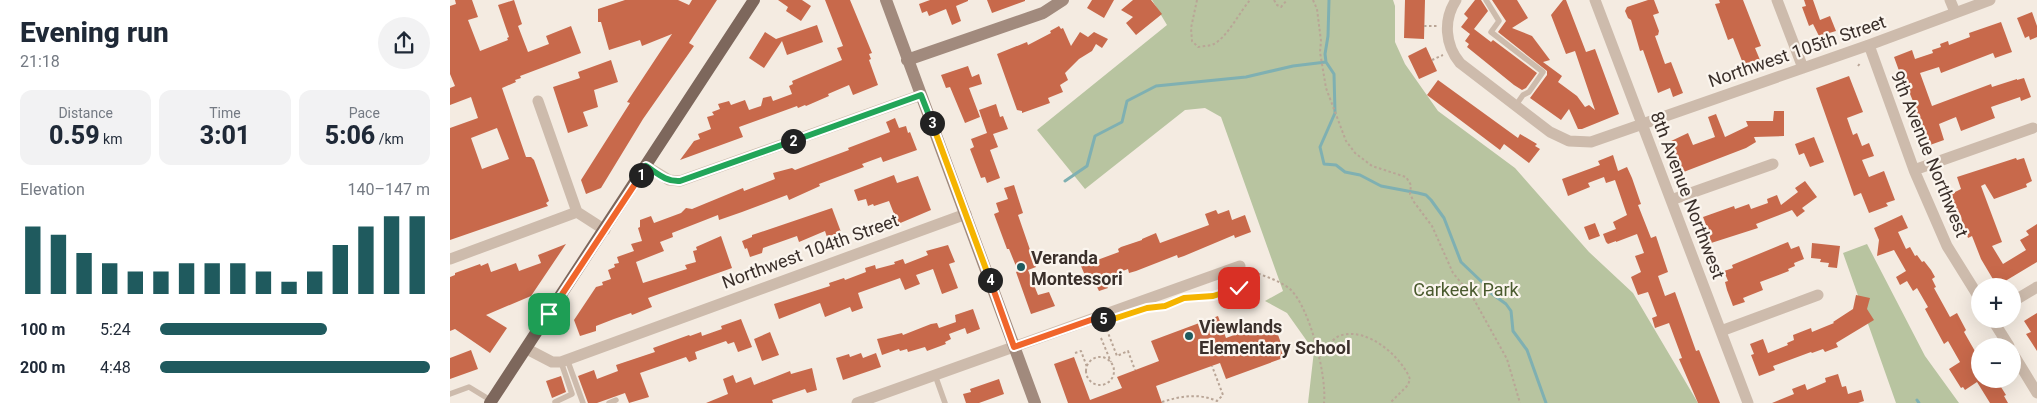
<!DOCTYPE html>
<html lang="en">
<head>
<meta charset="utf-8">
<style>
  :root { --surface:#fff; --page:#f2f2f3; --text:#1f2937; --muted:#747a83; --accent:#1f5a5e }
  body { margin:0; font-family:Roboto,sans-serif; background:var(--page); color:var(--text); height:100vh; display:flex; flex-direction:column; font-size:19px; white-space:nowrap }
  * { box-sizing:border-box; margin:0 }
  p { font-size:16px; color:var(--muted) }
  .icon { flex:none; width:28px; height:28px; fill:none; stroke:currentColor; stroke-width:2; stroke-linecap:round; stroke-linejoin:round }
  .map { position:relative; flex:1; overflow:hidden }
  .panel { display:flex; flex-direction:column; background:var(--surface); width:450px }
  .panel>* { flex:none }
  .tools { position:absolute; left:1521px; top:278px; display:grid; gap:10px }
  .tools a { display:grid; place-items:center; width:50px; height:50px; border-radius:50%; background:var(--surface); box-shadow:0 5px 20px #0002; font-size:25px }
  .pin { position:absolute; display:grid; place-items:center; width:42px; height:42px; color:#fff; margin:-21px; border-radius:10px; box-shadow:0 2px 8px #0006 }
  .km { position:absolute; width:25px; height:25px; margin:-12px; border-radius:50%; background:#222; color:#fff; font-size:14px; line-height:25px; text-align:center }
  .round { display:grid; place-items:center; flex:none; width:52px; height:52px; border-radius:26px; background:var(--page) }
  .summary { display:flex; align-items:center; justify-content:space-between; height:85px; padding:0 20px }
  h1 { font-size:28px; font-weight:800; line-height:38px }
  .stats { display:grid; grid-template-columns:repeat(3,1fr); gap:8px; height:85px; padding:5px 20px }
  .stats div { display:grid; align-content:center; border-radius:12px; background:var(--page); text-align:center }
  .stats b { font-size:25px; font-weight:800 }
  .stats small { font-size:14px; font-weight:400 }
  .stats p { font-size:14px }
  .chart { height:140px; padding:10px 20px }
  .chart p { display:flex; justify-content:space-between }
  .chart svg { width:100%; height:90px; margin-top:5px; stroke:var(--accent); stroke-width:6 }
  ul { padding:0 20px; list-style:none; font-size:16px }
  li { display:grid; grid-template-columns:80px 60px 1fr; align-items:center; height:38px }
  li i { height:12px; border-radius:6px; background:var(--accent) }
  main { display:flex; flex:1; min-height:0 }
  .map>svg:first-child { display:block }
</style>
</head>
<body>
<main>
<section class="panel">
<div class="summary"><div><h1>Evening run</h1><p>21:18</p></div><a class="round"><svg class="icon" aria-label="share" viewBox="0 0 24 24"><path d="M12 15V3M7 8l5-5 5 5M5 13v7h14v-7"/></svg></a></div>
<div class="stats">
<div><p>Distance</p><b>0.59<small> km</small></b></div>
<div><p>Time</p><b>3:01</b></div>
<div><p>Pace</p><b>5:06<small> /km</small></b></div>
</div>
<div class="chart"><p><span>Elevation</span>140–147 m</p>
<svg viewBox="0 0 160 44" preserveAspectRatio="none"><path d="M5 44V11M15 44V15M25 44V24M35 44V29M45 44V33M55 44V33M65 44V29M75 44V29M85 44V29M95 44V33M105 44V38M115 44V33M125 44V20M135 44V11M145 44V6M155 44V6"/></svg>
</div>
<ul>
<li><b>100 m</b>5:24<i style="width:62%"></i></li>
<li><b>200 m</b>4:48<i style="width:100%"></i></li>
</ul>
</section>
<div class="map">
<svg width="1587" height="403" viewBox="0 0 1587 403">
  <rect width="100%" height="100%" fill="#f4ebe1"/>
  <path fill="#b8c4a0" d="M702,0H943L945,6V42L955,64L988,111L1065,168L1139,252L1183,293L1248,403H858L864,351L837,313L815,301L833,291L771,117L755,108L735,110L635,189L587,130L717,25Z
    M1417,244L1475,356L1509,403H1446L1393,253Z"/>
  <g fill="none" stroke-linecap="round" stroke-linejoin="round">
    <path stroke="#7fb0b2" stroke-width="3" d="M879,0L878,36L875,54L876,62L884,74L885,113L870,147L874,164L886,165L895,172L910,175L931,186L968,193L976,195L981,200L994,218L1011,262L1033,283L1038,291L1056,304L1061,311L1063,331L1077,350L1096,403
      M615,181L637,166L645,136L672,122L677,101L706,86L796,77L843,66L876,62
      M1467,400L1469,403"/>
  </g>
  <path fill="#c8694b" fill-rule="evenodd" d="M5,0H22L28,17L18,20L30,51L58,40L57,38L59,37L48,5L64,0L72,24L68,26L78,52L99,44L96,36L121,26L131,53L70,76L71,78L65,80L66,82L52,88L76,157H81L84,160L99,201L96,203L98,206L0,240V128L28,118L21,97L0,105V88L5,86L0,74V6L6,4ZM47,128L59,159L32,169L21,138Z
    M175,0H228L239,5L242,0H267L239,43L244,46L193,119L151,188L136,194L131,180L180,103L177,102L222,34L192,46L190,40L159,50L151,22H148V9Z
    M328,0H352L361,6L351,21L336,11L338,7Z
    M375,0H400L422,53L419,54L421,59L419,60L428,85L403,95L399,85L378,94L379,96L356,106L355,105L348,108L347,106L289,127L293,137L230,160L244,141L250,139L248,134L261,129L257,117L264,115L262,112L270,109L268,104L279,101L281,105L295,100L299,110L311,106L313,98L321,96L323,101L342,94L339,86L343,84L342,81L392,60L387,48L393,46Z
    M480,0H518V1L506,6L511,21L502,25L496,9L479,16L477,11L472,13L469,4Z
    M537,0H575V1L542,13Z
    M642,0H664L654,18L637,8Z
    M683,0H701L712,14L686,35L676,23L683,17L671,10Z
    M955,0H975L974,39L954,38Z
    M1025,0H1031L1038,11L1024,29L1041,42L1043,40L1087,73L1076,88L1072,90L1064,85L1017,47L1019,44L1015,41L1020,34L1011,27L1018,18L1014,14Z
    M1042,0H1067L1078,18L1062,28L1082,36L1100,60L1093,62L1112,76L1108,82L1127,96L1135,107L1139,105L1145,110L1125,51L1116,54L1101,15L1113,0H1116L1136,52L1145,49L1169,114L1132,129H1128L1119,109L1111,120L1080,98L1097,75V71L1048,32L1056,21Z
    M1198,0H1204L1209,13L1203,15L1209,31L1208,35L1205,36L1215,64L1221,62L1233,93L1223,97L1220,88L1208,93L1193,50L1190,51L1181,20L1178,18L1175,11L1177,7Z
    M1269,0H1293L1311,46L1305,48L1310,60L1294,66L1283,38L1278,40L1265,4L1270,3Z
    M1354,0H1363L1370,20L1380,16L1386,31L1369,36L1363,24L1359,26L1352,7L1356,6Z
    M1582,12L1587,26V37L1580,40L1579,36L1575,38L1567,18Z
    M1551,22L1562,52L1545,58L1543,53L1491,73L1489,67L1470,73L1482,106L1541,84L1542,87L1567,79V80L1574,78L1581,97L1571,101L1570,97L1541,107L1545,118L1511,131L1506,117L1489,124L1494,140L1480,145L1477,136L1474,138L1465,112L1467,111L1458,89L1456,90L1444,57L1462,50L1465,59L1483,53L1482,50L1491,47L1490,44L1498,41L1499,45L1520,37L1519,33Z
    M367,25L373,42L337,55L332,41L314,68L299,58L315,32L326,39Z
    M609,26L611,29L613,28L621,46L630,32L638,37L644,32L658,39L652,48L646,44L642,51L629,59L615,73L618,80L610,85L613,92L598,98L600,103L572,113V111L567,110L547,54L577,42L578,45L601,33L600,31Z
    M976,47L987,71L969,79L958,56Z
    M161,60L168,82L144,90L148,107L133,112L138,126L118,133L103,87L130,78L128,72Z
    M518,66L522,77L529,74L532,84L519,88L530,117L515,123L500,87L496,88L491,75Z
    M1399,76L1413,112L1397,118L1403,135L1407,133L1412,146L1419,143L1424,156L1412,160L1419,177L1434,171L1445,200L1436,203L1438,206L1419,213L1411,193L1404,196L1366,88Z
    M988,80L1068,138L1070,134L1087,144L1085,146L1090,149L1079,163L1054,144L1050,150L977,95Z
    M546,104L550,117L553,116L558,129L543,134L548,147L540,150L550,178L537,183L535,177L531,178L520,149L524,147L521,139L537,133L529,110Z
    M1324,111H1334V136L1304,137L1306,142L1296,148L1231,173L1219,142L1238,133L1243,145L1265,137L1258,117L1266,114L1275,137L1298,126L1296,121H1323Z
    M445,118L449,128L456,126L458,133L460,132L467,150L433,162L431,157L412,164L414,167L369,184L370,186L339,200L337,195L292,212L269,220L268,215L222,233L223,237L210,242L214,251L186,262L193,283L237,269L235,265L246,262L243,251L247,250L246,247L271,236L282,268L198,298L202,307L182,315L181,313L164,319L146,326V331L130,336L124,320L146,287L153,285L152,282L161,279L158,270L165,267L164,264L169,263L167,257L184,251L181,244L192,241L188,228L190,227V220L201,216L204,223L231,213L236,208L242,209L293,188L294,191L325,179L323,173L342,168L345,170L399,150L398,148L440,132L436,122Z
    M1364,137L1374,162L1360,167L1354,153L1349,155L1345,144Z
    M1163,155L1168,171L1177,167L1182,178L1191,204L1188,205L1201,238L1206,236L1218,272L1208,276L1215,296L1225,292L1246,351L1249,350L1270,403H1248L1229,359L1232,358L1219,323L1205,328L1202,318L1207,316L1198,292L1188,295L1181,277L1191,272L1185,256L1194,253L1187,234L1166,242V241L1158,244L1156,242L1153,234L1166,229L1163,222L1177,215L1165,180L1156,183L1154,177L1138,183L1140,187L1118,196L1112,179L1150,165L1148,161Z
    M1566,158L1567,160L1574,158L1582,181L1576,184L1577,187L1544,199L1535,184L1531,186L1552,242L1542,246L1553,264L1576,250L1570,240L1579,235L1576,231L1587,224V262L1547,286L1531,259L1522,236L1518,238L1509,212L1505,213L1499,195L1511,189L1507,177Z
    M444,175L447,183L468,176L481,210L448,224L439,201L424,206L423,204L418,206L416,199L408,201L404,190Z
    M1355,181L1367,197L1352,208L1355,211L1347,217L1342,210L1306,224L1308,228L1258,244L1254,232L1258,230L1253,217L1284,206L1285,209L1299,204L1301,209L1318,203L1317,199L1327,195L1331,205L1348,192L1345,188Z
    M564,185L573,213L568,215L586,267L578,270L588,295L599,292L605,306L581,314L566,272L568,271L559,249H557L544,214L549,212L546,203L558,199L554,188Z
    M382,208L391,232L377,237L375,231L349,242L347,236L313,248L312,253L300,257L297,248L295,249L292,241L302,237V235Z
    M766,210L768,214L779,210L782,220L795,215L801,232L785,238L784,235L734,256L728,258L727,255L686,271L679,273L678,269L654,278L658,288L649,291L645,283L639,285L631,266L669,252L668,249L671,247L692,240V239L706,233L710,243L759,225L755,214Z
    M1452,215L1458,228L1448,232L1456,249L1460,247L1465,256L1467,255L1472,262L1474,261L1481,270L1485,277L1482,279L1486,287L1484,288L1500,317L1507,313L1516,330L1514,332L1526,353L1530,350V379H1546L1556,395L1554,396L1558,403H1540L1527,382L1515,390L1513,387L1511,388L1499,369L1510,362L1498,341L1494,344L1475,309L1478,307L1467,288L1463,291L1457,281L1450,285L1446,277L1456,271L1444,250L1427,256L1429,240L1424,228Z
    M1145,223L1150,236L1139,240L1134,227Z
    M1338,242L1341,249L1349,246L1354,259L1344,263L1345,266L1338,269L1339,271L1310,282L1313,290L1293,298L1295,302L1283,306L1277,290L1275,282L1278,281L1274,271L1283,268L1282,265Z
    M1362,243L1390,246L1387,268L1378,267L1379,263L1370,262L1371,259L1361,258Z
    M116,244L81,296L36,315L57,328L40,353L5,329L0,331V277L5,275V273L30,264L31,266L38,263L41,272L66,263L69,271L91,263L88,255Z
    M498,245L505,262L499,264L508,288L492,294L483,269L466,275L470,284L455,290L450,278L408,293L413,308L402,312L400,307L375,317L370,303L329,319L324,304L380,286L379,283L394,278L395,280L416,272L415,268L425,265L426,269L445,264L444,262L453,259L455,264L478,255L476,251Z
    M1406,295L1420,298L1417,309L1424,320L1386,343L1388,347L1375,352L1373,349L1362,353L1361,352L1323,366L1325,370L1309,376L1301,355L1304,354L1300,344L1313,339L1318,353L1338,345L1337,343L1344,340L1343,335L1361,328L1362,332L1384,323L1383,322L1403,309Z
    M523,309L530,329L517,334L515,328L499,334L501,339L495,342L496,344L477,351L475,347L458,352L457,349L450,351L449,349L432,355L427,339L452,333L453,335L481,324L487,323L489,328L506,322L505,315Z
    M1587,313V351L1576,334L1581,332L1574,321Z
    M768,316L776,338L823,321L836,357L776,379L770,363L706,386L712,403H618L604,364L624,357L640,400L672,388L667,377L709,361L701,341Z
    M291,319L302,347L288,352L284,342L278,344L276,341L245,352L247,359L239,362L236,357L190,373L199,397L179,403L175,393L147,403H138L128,376L144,370L147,379L168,371L166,365L205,352L203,348L239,335L240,336L251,332L252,336L272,329L271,326Z
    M320,332L329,355L312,361L304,339Z
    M21,350L28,369L0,379V358Z
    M411,353L413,358L426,353L431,367L393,380L386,358L399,354L400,357Z
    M362,368L367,390L357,393L355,389L322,400L323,403H256L278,394L273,379L283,375L286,383L301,377L304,385L340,371L341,374Z
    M1388,374L1392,387L1396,386L1398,394L1411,390L1414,401L1408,403H1322L1344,394L1342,389L1355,384L1357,390L1376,382L1375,378Z
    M111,376L116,392L102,398L96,381Z
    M549,379L554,394L529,403H516L513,394L521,392L520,389Z"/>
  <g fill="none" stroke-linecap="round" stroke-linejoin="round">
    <path stroke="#b9a596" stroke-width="2" stroke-dasharray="2.5 2.5" stroke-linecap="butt" d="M747,0L741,28L742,41L748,47C753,46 760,46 764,44C778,36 789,13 800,0
      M824,0L827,5L831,7L837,0
      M863,0L867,9L871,41L870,52L876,88L896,141L905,153L922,166L956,177L961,185L960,194L964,202L982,226L1003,273L1022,296L1057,359L1070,403
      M974,26H987
      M982,60L993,55
      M1408,66L1411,62
      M799,270C813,276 830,280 841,290C860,309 877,376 874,403
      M737,297C770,296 782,294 809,274
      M655,325L667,356L678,351L685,370
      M651,338L661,362
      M625,353L631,351L637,367
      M870,356C876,349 883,337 892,335C918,328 951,356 960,379L958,385L940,403
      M636 371a14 14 0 1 1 28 0a14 14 0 1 1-28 0Z
      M712,402C731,396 749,393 767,401L773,395L762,366"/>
    <path stroke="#cdbbac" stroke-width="5.5" d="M1036,0L1049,21L1041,32L1093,72L1079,92L1073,95L1066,105
      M117,359L133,403
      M485,375L495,403
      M0,394L19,387L42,401
      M105,402L122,394L111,362
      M159,403L166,400"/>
    <path stroke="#cdbbac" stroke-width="11" d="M1006,0C993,20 995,45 1010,63L1100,132L1119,141L1141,142L1419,45L1540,0
      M1145,0L1298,403
      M1327,0L1353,68
      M1500,0L1505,12
      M1419,45L1464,170L1497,246L1530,299
      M88,101L127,212
      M196,166L219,180L230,181L471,95
      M1464,170L1583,128
      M1221,200L1323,164
      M0,259L127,212L155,230
      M1562,302L1587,287
      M1542,319L1559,346
      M1271,331L1368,295
      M77,349L102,362H111L516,214
      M1562,352L1587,393
      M407,403L790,266"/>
    <path stroke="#a18a7d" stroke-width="12" d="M436,0L585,403
      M457,60L593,13L613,0"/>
    <path stroke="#7d675c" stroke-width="12" d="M40,403L304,0"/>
  </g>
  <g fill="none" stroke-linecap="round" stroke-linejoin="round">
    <defs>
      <path id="split-1" d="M99,314L191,175"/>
      <path id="split-2" d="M191,175L196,166C207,173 216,182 230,181L343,141"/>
      <path id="split-3" d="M343,141L471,95L482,123"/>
      <path id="split-4" d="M482,123L540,280"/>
      <path id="split-5" d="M540,280L564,347L652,316L653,319"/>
      <path id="split-6" d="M653,319L654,322L697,308L715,306L734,298L763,296L789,288"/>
    </defs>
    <use href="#split-1" stroke="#fff" stroke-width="10"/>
    <use href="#split-2" stroke="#fff" stroke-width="10"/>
    <use href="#split-3" stroke="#fff" stroke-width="10"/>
    <use href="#split-4" stroke="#fff" stroke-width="10"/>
    <use href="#split-5" stroke="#fff" stroke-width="10"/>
    <use href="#split-6" stroke="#fff" stroke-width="10"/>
    <use href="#split-1" stroke="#f0652b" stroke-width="6"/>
    <use href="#split-2" stroke="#22a559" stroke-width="6"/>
    <use href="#split-3" stroke="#22a559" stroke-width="6"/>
    <use href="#split-4" stroke="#f5b400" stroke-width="6"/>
    <use href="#split-5" stroke="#f0652b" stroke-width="6"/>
    <use href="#split-6" stroke="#f5b400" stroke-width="6"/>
  </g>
  <g fill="#1f5a5e" stroke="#fbf5ee" stroke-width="2">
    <circle cx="571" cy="267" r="5"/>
    <circle cx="739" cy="336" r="5"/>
  </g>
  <g text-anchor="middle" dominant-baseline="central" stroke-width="4.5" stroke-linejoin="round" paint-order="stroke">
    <g font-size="18" fill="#3b302b" stroke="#fbf5ee">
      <text transform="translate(1347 51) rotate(-19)">Northwest 105th Street</text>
      <text transform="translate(1480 154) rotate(68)">9th Avenue Northwest</text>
      <text transform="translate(1238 195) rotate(69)">8th Avenue Northwest</text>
      <text transform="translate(360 251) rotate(-20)">Northwest 104th Street</text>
    </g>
    <g font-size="18" font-weight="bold" fill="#3b302b" stroke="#fbf5ee" text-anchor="start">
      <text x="581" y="257">Veranda<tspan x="581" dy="21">Montessori</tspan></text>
      <text x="749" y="326">Viewlands<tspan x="749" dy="21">Elementary School</tspan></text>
    </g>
    <g font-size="18" fill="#4a5a2e" stroke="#fbf5ee">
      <text x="1016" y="289">Carkeek Park</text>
    </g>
  </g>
</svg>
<div class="tools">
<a>+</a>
<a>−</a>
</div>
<div class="pin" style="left:99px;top:314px;background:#1e9e55"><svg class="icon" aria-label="arrive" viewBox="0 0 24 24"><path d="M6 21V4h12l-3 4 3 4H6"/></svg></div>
<div class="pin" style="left:789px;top:288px;background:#d93025"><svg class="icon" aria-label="check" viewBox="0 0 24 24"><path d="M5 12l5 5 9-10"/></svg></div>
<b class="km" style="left:191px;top:175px">1</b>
<b class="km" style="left:343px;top:141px">2</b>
<b class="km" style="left:482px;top:123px">3</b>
<b class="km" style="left:540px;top:280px">4</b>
<b class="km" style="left:653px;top:319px">5</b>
</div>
</main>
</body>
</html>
